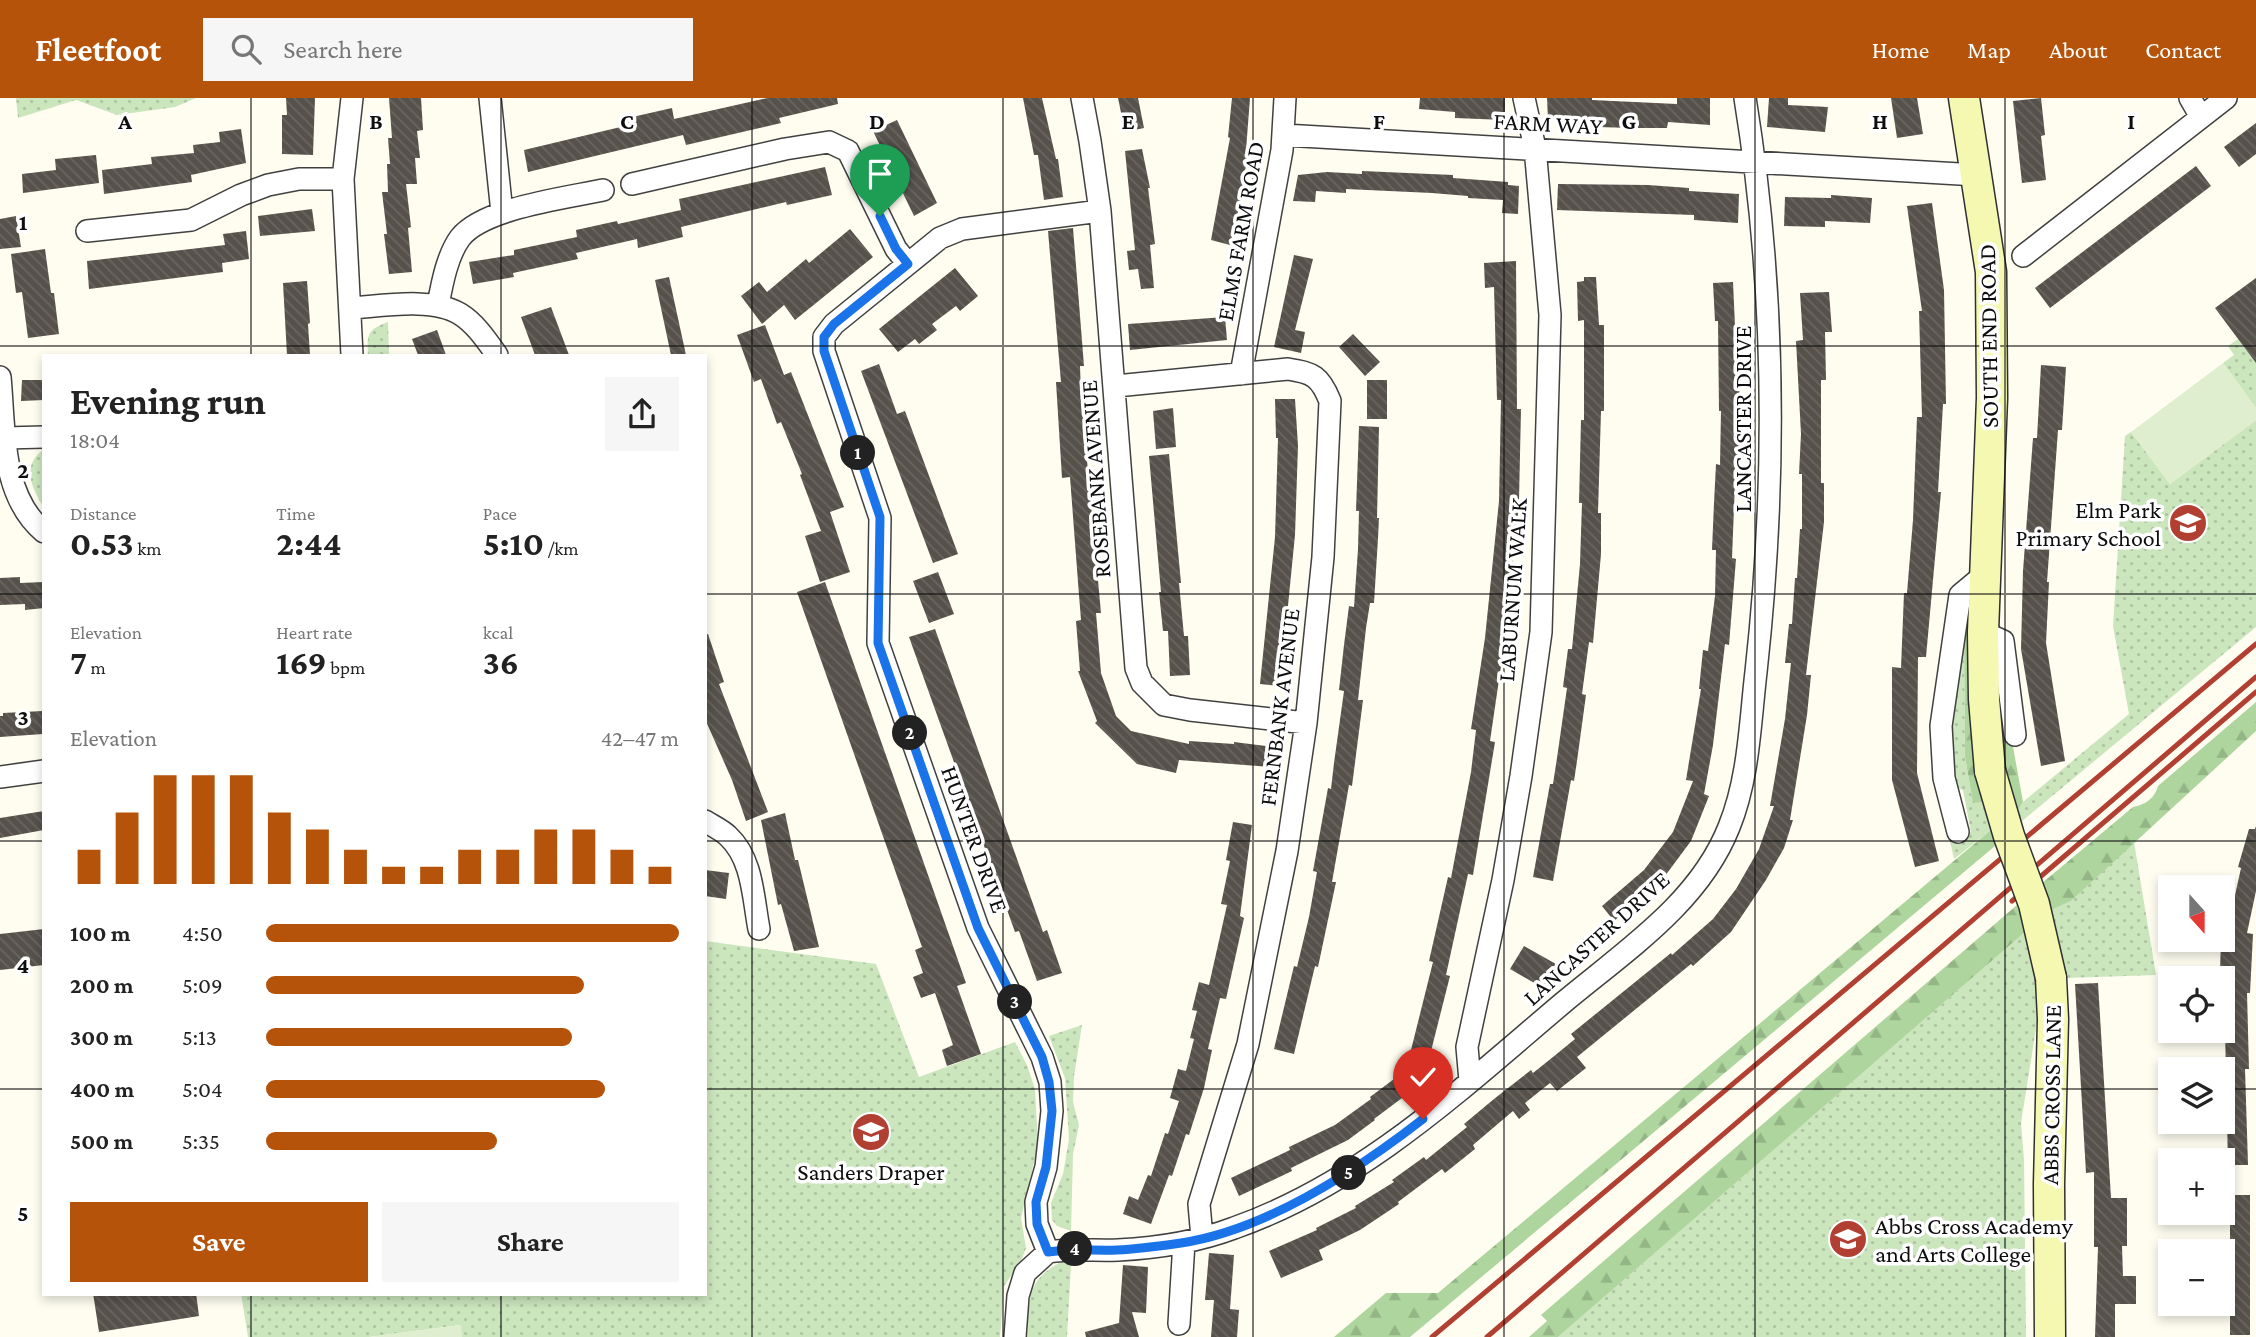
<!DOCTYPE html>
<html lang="en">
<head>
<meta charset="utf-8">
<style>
  :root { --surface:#fff; --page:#f6f6f6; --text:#222; --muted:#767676; --accent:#b45309 }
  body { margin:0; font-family:"Crimson Pro",serif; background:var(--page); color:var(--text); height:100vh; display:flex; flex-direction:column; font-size:26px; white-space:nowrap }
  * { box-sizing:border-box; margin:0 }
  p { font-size:23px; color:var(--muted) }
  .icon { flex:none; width:38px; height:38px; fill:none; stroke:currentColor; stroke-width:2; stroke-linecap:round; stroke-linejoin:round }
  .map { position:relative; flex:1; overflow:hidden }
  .side { position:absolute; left:42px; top:256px; width:665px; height:942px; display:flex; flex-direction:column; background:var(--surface); border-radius:0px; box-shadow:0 4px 10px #0003 }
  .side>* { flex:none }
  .needle { width:46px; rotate:159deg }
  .controls { position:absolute; left:2158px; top:777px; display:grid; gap:14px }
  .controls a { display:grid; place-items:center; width:77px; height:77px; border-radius:0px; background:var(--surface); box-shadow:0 4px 10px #0003; font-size:35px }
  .pin { position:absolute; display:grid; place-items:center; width:60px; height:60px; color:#fff; margin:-72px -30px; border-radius:50% 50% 50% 0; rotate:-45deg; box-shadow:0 0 7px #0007 }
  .pin .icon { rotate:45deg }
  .km { position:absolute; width:35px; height:35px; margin:-18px; border-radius:50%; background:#222; color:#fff; font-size:19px; line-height:35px; text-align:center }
  .round { display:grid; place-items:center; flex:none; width:74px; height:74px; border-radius:0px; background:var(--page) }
  .head { display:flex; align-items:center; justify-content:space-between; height:119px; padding:0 28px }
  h1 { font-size:38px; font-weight:700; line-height:52px }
  .figures { display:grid; grid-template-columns:repeat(3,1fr); gap:10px; height:119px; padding:7px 28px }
  .figures div { display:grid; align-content:center }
  .figures b { font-size:35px; font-weight:700 }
  .figures small { font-size:19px; font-weight:400 }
  .figures p { font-size:19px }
  .chart { height:196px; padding:14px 28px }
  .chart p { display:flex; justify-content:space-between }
  .chart svg { width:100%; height:126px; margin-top:7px; stroke:var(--accent); stroke-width:6 }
  .button { display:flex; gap:14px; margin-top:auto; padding:14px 28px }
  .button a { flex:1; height:80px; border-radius:0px; background:var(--accent); color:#fff; font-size:28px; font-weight:700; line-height:80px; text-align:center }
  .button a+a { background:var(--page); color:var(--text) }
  ul { padding:0 28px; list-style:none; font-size:23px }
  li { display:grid; grid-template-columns:112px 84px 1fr; align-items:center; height:52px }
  li i { height:18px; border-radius:9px; background:var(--accent) }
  header { display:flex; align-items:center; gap:42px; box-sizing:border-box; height:98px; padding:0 35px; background:var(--accent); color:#fff }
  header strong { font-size:33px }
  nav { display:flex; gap:38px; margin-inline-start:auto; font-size:24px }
  .search { width:490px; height:63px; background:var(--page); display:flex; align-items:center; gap:18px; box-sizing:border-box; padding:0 24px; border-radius:0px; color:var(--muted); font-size:26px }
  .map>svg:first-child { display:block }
</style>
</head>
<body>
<header>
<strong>Fleetfoot</strong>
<div class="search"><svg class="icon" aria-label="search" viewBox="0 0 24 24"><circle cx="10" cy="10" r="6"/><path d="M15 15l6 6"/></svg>Search here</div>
<nav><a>Home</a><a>Map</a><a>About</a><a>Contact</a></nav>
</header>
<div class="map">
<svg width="2256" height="1239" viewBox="0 0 2256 1239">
  <defs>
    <pattern id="grass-dots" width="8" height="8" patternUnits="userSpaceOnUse" patternTransform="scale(1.75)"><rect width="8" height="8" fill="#cbe5bd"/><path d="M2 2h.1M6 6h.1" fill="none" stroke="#adc3a1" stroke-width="1.8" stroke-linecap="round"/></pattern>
    <pattern id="forest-firs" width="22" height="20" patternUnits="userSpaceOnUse" patternTransform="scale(1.75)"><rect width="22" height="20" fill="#aed59d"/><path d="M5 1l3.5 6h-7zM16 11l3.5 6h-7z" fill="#94b686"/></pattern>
    <pattern id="building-back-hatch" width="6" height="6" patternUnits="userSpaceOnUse" patternTransform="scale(1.75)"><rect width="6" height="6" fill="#56514b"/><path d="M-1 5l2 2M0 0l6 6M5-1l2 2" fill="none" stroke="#696561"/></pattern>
  </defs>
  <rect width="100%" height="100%" fill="#fefdf0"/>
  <path fill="url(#grass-dots)" d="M16,0H196L175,9L117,17L76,2L18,20Z
    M388,224L389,257H368C367,236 367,232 388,224Z
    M2238,241L2256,265V310L2223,265L2234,257L2228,248Z
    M2256,322V529L2022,723L2018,712L2023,704L2129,616L2113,528L2125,338L2131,334L2170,386Z
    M44,351V410C31,389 21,368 44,351Z
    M1964,533L1965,659L1973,705L1986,704L1992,731L1954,761L1950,743L1971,734L1963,692L1955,689L1947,623Z
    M2134,744L2156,877L2065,880L2049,813L2071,803Z
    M2025,834L2036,883L2037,904V924L2021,1025L2024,1062L2026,1239H1558Z
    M705,843L876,866L919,979L1015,944L1027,967L1035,991L1038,1047L1021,1120L1026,1150L1021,1163L1004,1188L1000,1239H462L460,1227L369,1239H248L241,1195H705Z
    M1082,927L1074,978L1073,1004L1079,1027L1073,1056L1071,1133L1057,1128L1052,1122L1051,1105L1063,1076L1069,1041L1065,980L1049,938Z
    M1061,1164L1071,1166L1067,1239H1027C1030,1204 1025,1182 1061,1164Z"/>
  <path fill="url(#forest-firs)" d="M1964,533H1973L1986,704L1973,705L1965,659Z
    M1999,546L2012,643L2023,704L2018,712C1997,659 1997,602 1999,546Z
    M2256,604V633L2071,803L2049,813L2041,786L2133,709C2145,707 2155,700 2158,688Z
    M1992,731L1995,748L1410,1239H1334L1386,1195H1438Z
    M2017,807L2025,834L1558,1239H1529L1547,1223L1541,1217Z"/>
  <path fill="#deeece" d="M2223,265L2256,310V322L2170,386L2131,334Z
    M461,1227L462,1239H369Z"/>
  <path fill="url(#building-back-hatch)" d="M286,0H315L313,57L282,56V17H287Z
    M389,0H421L423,32L417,33L420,60H415L417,86H406L411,129L408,130L412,174L389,176L384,136H387L382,94H388L387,66H390L388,40H392Z
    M767,0H837L838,6L779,20L781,25L686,47L683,37L528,74L524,52L629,27L628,20L672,10L674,21Z
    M1023,0H1042L1056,61H1058L1063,99L1044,102L1038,57H1034Z
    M1118,0H1138L1144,30L1125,34Z
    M1232,0H1250L1246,52H1248L1242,97L1230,147L1211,142L1230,40L1228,39Z
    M1420,0H1505V22L1455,20V14L1419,11Z
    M1547,0H1592V2L1677,6V0H1710V27L1668,24L1667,30H1631L1598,29V25L1548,22Z
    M1769,0H1788V7L1828,9L1825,34L1767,29Z
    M1891,0H1917L1923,36L1897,40Z
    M2041,0L2045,37L2041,38L2046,82L2022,85L2013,3Z
    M897,22L937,105L914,118L873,33Z
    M2256,25V56L2239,69L2224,49Z
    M241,31L246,65L191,77L192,84L104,96L102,72L152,66L151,59L194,55L193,47L220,44L219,34Z
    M1142,51L1150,90H1148L1155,146L1150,147L1154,190L1141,191L1138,171L1129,172L1127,153L1135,152L1125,53Z
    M96,57L99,85L23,95L22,76L56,72L55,61Z
    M2196,68L2211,88L2050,210L2035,190Z
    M825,69L832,97L787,107L786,104L681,129L683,139L638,150L637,141L576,155L578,161L513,175L514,179L473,186L469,164L514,157V152L577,139L576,132L617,123L618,126L681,112L679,101Z
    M1362,73L1453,77V80L1508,84V87L1519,88L1518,116L1502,115L1503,102L1468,100V98L1432,95L1346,91V95L1316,93L1315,104L1293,103L1298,77L1327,74L1362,76Z
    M1558,86L1648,87L1689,90V93L1739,96L1738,125L1694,122V117L1557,112Z
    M1831,97L1872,100L1870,125L1825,123V129L1784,128L1785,99L1831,100Z
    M1932,105L1944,192L1946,306H1943L1938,394H1941L1926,559H1918L1917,675L1939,763L1915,769L1892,682V569L1901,570L1904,495H1907L1913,422L1917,319H1922L1919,213H1922L1907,108Z
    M312,111L315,133L260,138L258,118Z
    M16,118L21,149L0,151V121Z
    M1073,130L1084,268H1080L1081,297L1101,515H1096L1101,575L1116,618L1131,633L1189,646V643L1234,646V644L1274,649L1271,669L1179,662L1176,675L1137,666L1095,625L1097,623L1078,573H1080L1076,523L1081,522L1079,497L1070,379L1062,380L1056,284H1061L1048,133Z
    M850,131L873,159L795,222L784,207L762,226L741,198L759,184L767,194L806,161L809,165Z
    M246,133L249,161L222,165L223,174L89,191L87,163L225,147L223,136Z
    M45,151L51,195H54L59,236L28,240L22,194L16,195L11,156Z
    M1294,157L1313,161L1295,232L1305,234L1301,255L1274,249Z
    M1516,163L1517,311H1521L1519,402L1516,447H1514L1501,568L1490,643L1495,644L1473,777L1468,776L1446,877L1450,878L1429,961L1410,956L1433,864L1429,863L1448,779L1451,780L1471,674L1476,632L1471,631L1485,540L1499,403L1501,302H1497L1494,189L1485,190L1484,165Z
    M955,170L978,198L960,213L956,208L932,226L937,232L919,246L915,241L898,254L879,231Z
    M669,179L686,257H671L655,182Z
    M1584,179H1596L1599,227H1604V313H1601L1598,415H1601V456L1593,545L1589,544L1582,596L1586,597L1577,663L1574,683L1571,682L1553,783L1533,779L1550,686H1553L1557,660L1567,590L1563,589L1568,551H1572L1580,466L1582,405H1579L1581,322H1584V222L1578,223L1577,184L1584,183Z
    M2256,180V265L2215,210Z
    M307,183L310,225L308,226L310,257H287L283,185Z
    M1733,184L1735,228H1738L1740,321V360H1736L1732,460L1736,461L1729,547L1725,546L1713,647L1704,696L1709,698L1691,743L1662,782L1614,823L1602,808L1644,772L1673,734L1693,683L1686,682L1701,591H1699L1703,552L1708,553L1715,498L1716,452H1712L1714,405L1716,366L1720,367L1721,313H1719L1718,223H1715L1713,185Z
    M1829,194L1832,234H1825L1826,282H1821V385H1824V424L1806,577H1811L1807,617L1790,722H1793L1784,750L1766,782L1731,834L1693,868L1691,866L1577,959L1586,970L1557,993L1550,985L1525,1005L1530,1012L1519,1021L1513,1013L1473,1047L1475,1051L1445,1075L1442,1071L1398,1104L1399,1106L1360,1132L1319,1152L1323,1162L1281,1180L1269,1153L1317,1132L1316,1130L1356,1110L1355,1108L1394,1084L1392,1082L1424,1059L1426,1062L1467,1029L1464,1026L1494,1001L1531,972L1533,975L1553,959L1575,941L1571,936L1671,855L1672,857L1713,821L1736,791L1759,751L1774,708H1770L1785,621L1791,565H1785L1789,526H1792L1795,480H1797L1800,431H1802V376H1799L1801,336L1796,243L1803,242L1800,195Z
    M551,209L569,257H535L521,219Z
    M1225,219L1227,242L1130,252L1128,226Z
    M765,227L784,277L791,274L844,409L830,414L850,474L820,484L805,438L821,433L800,377L802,376L781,324L777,326L761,281L754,284L737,237Z
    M437,232L446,257H418L412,241Z
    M1353,236L1380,264L1365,278L1339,249Z
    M879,266L897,316L905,313L958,456L933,465L861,273Z
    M2041,267L2066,269L2062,332H2058L2047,484H2049L2046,545L2065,663L2041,668L2021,551L2023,473L2033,340H2037Z
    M22,282H44V302L21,303Z
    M1367,282H1387V321H1367Z
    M1275,301H1295L1298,348L1295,437L1280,588L1260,586L1275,439L1278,340H1276Z
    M1173,310L1176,349L1156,351L1153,313Z
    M1359,328L1379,329L1377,420H1379L1378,440L1374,505H1370L1366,530L1358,602H1363L1352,688L1349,687L1332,784H1336L1318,869L1315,868L1294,956L1274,951L1294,868L1297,869L1309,819L1317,774L1313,773L1328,690L1331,691L1334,665L1344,593L1339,592L1344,547L1349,508L1354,509L1358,451L1359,413H1356Z
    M1169,356L1181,485H1179L1184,538H1188L1190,577L1170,578L1168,533H1163L1159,494H1161L1149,358Z
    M938,474L954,516L929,525L913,483Z
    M20,479V485L44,484V510L25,512V506L0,507V480Z
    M825,484L966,885L957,888L981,956L947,968L942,952L953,947L935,895L921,900L913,879L923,875L915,852L922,849L797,494Z
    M935,531L1043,834L1047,832L1062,875L1037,883L1019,833L1015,834L909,539Z
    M708,536L724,584L719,586L768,714L746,723L732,682L705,621V537Z
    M43,613V636L0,639V618H3V615Z
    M44,713V732L0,740V720Z
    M785,715L795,762H798L819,849L794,853L781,806L778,807L761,722Z
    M1233,724L1252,727L1240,818L1244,820L1226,901L1220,900L1208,951L1212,952L1204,990L1189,1037L1186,1036L1172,1078L1169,1077L1151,1126L1123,1116L1129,1098L1138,1102L1148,1077L1151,1078L1165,1035L1168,1036L1179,1003L1170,1000L1178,971L1186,973L1194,941L1190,940L1197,913L1192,912L1199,884L1209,887L1227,807L1221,806L1230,763L1226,762Z
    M2256,728V793L2247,835L2253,836L2250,895H2247L2249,971H2245L2248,1067H2228L2225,931L2227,894H2222V872H2220L2221,842L2222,833L2227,834L2241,770L2238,769L2249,731H2255Z
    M705,772L729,775L726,801L705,798Z
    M44,831V867L0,872V836Z
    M1524,848L1563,870L1550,894L1510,871Z
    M2098,885L2111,1100H2127V1148H2122L2123,1178H2136V1206H2115V1239H2095L2098,1149H2094V1074L2086,1075L2075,886Z
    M1410,969L1422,985L1374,1021L1375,1022L1348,1042L1291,1070L1292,1073L1239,1098L1231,1080L1290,1052L1289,1049L1335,1027L1371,1001L1370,999Z
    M2230,1097H2250V1237H2230Z
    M1209,1155L1234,1157L1230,1211L1239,1212L1237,1239H1211L1214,1202H1205Z
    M1123,1167L1148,1169L1146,1215L1132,1214L1139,1239H1086L1085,1234L1119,1225Z
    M93,1195H196L199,1218L99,1234Z"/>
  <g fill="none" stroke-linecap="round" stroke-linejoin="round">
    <defs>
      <path id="street" d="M490,0L502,115
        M1082,0L1090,43L1100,113L1136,570L1142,585L1164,607L1190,612L1306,625
        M2190,0L2201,19
        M1284,37L1977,77
        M632,86L785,51L829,44L848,53L896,151L908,166
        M87,133L191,122L241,97L268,87L299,81H343
        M2023,158L2226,0
        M438,207C442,186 447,158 460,140C483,110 566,100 603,92
        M351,210C382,208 433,199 460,216C476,226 487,243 497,257
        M352,257L343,81L352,0
        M1241,276L1282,52L1285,0
        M0,279C5,330 0,397 44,434
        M1116,288L1288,271C1313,275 1320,278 1330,303L1323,459L1306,625L1287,753L1248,946L1199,1106L1202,1140
        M4,340L44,339
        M1983,534L2003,543L2015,637
        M0,679L44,673
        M705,723C713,728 722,732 728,738C753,761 753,800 759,831
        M1958,734L1944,680L1941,628L1960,497L1984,477
        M1470,983L1467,949L1503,782L1521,678L1541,534L1550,217L1535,50L1524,0
        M1048,1154C1072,1150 1094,1153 1118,1152C1158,1150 1197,1144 1234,1130C1362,1085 1462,990 1564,904C1625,853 1699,805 1729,729C1749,680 1750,625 1756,574C1777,383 1776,190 1745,0
        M1048,1154L1037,1126L1036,1104L1046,1069L1052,1013L1050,984L1042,959L978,830L878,545L880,420L824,253V239L834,226L940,140L962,131L1100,113
        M1179,1226L1184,1144
        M1015,1239L1018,1198L1025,1175L1048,1154"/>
      <path id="secondary" d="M1964,0L1991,174L1992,300L1983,534L1984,601L1990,673
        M2050,1239L2049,1086L2053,921L2051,880"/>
    </defs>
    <use href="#street" stroke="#414141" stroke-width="24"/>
    <use href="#secondary" stroke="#303030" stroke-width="33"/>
    <use href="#street" stroke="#fff" stroke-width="21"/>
    <use href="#secondary" stroke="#f5f8b1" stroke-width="30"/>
    <path stroke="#b24032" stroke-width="5" d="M2012,803L2256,594
      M1432,1239L2256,546
      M1487,1239L2256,579"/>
    <defs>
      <path id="secondary-bridge" d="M1990,673L2009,738L2034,806L2051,880"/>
    </defs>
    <use href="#secondary-bridge" stroke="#303030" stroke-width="33" stroke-linecap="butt"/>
    <use href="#secondary-bridge" stroke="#f5f8b1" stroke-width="30"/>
  </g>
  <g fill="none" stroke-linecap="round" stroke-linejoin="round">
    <defs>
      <path id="route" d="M880,118L896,151L908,166L834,226L824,239V253L880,419L878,545L978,830L1042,959L1049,984L1052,1013L1046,1069L1036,1104L1037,1126L1048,1154C1071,1150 1093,1153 1117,1152C1139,1151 1160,1148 1181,1145C1267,1132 1356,1073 1423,1021"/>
    </defs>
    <use href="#route" stroke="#fff" stroke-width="14"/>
    <use href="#route" stroke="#1a73e8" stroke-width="9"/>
  </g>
  <path fill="none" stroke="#0e0e0e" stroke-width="2" stroke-opacity="0.55" d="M251,0V257M501,0V257M752,0V1239M1003,0V1239M1253,0V1239M1504,0V1239M1755,0V1239M2005,0V1239M0,248H2256M0,496H44M705,496H2256M0,743H44M705,743H2256M0,991H44M705,991H2170M2222,991H2256M251,1195V1239M501,1195V1239"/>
  <defs>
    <symbol id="school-disc" viewBox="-11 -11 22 22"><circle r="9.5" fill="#b24032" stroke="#fff"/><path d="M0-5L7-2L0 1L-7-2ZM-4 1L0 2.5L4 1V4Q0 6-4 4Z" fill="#fff"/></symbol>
  </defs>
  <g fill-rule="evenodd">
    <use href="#school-disc" x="2166" y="403" width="44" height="44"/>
    <use href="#school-disc" x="849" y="1012" width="44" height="44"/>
    <use href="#school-disc" x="1826" y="1119" width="44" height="44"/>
  </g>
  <g text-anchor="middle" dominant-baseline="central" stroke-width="7" stroke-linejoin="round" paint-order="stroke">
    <g font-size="24" fill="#0e0e0e" stroke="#fff">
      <text transform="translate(1548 25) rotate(3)">FARM WAY</text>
      <text transform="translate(1240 133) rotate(-80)">ELMS FARM ROAD</text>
      <text transform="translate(1988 238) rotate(-91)">SOUTH END ROAD</text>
      <text transform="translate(1742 321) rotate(-90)">LANCASTER DRIVE</text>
      <text transform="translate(1095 381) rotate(-94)">ROSEBANK AVENUE</text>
      <text transform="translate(1512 492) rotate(-86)">LABURNUM WALK</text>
      <text transform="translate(1279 609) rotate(-83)">FERNBANK AVENUE</text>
      <text transform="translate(975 741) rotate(70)">HUNTER DRIVE</text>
      <text transform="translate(1596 840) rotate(-42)">LANCASTER DRIVE</text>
      <text transform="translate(2051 997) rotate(-89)">ABBS CROSS LANE</text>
    </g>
    <g font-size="24" fill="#0e0e0e" stroke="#fff" text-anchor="end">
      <text x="2161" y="411">Elm Park<tspan x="2161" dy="28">Primary School</tspan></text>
      <text x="871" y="1073" text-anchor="middle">Sanders Draper</text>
      <text x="1875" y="1127" text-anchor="start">Abbs Cross Academy<tspan x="1875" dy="28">and Arts College</tspan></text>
    </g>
  </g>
  <g font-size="23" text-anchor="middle" font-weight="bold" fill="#0e0e0e" stroke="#fff" stroke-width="7" stroke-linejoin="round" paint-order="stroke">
    <text x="125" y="31">A</text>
    <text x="376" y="31">B</text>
    <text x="627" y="31">C</text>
    <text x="877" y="31">D</text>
    <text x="1128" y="31">E</text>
    <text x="1379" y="31">F</text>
    <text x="1629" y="31">G</text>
    <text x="1880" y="31">H</text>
    <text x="2131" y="31">I</text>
    <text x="23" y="132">1</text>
    <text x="23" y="380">2</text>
    <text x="23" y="627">3</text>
    <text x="23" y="875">4</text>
    <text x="23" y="1123">5</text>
  </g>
</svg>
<div class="controls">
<a><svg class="needle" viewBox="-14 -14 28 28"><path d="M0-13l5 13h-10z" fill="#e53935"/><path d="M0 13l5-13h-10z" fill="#767676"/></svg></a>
<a><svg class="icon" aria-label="locate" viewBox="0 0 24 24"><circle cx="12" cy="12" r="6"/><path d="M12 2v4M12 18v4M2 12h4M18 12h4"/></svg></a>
<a><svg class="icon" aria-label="layers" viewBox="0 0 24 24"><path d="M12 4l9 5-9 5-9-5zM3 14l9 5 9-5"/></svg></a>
<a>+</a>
<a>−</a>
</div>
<div class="pin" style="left:880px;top:118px;background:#1e9e55"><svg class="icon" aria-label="arrive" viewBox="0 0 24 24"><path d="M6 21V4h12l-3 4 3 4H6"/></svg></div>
<div class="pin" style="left:1423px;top:1021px;background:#d93025"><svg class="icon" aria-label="check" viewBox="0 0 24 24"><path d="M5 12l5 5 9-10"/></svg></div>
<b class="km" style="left:858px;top:355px">1</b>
<b class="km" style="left:910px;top:635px">2</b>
<b class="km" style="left:1015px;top:904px">3</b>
<b class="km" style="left:1075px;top:1151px">4</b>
<b class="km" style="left:1349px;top:1075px">5</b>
<section class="side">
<div class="head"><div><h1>Evening run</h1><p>18:04</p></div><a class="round"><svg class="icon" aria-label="share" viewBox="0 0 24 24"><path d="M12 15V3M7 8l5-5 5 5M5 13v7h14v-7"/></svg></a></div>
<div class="figures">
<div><p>Distance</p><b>0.53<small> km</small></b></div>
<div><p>Time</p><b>2:44</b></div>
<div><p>Pace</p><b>5:10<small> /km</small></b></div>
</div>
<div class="figures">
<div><p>Elevation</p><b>7<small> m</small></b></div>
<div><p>Heart rate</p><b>169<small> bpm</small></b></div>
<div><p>kcal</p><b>36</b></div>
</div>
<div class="chart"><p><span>Elevation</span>42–47 m</p>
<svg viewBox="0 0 160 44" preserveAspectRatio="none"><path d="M5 44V32M15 44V19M25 44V6M35 44V6M45 44V6M55 44V19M65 44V25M75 44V32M85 44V38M95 44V38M105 44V32M115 44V32M125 44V25M135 44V25M145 44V32M155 44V38"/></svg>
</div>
<ul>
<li><b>100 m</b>4:50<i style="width:100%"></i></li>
<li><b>200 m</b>5:09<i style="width:77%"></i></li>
<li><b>300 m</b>5:13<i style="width:74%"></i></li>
<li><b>400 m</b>5:04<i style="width:82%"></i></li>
<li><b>500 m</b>5:35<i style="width:56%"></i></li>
</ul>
<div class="button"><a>Save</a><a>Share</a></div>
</section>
</div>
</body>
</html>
